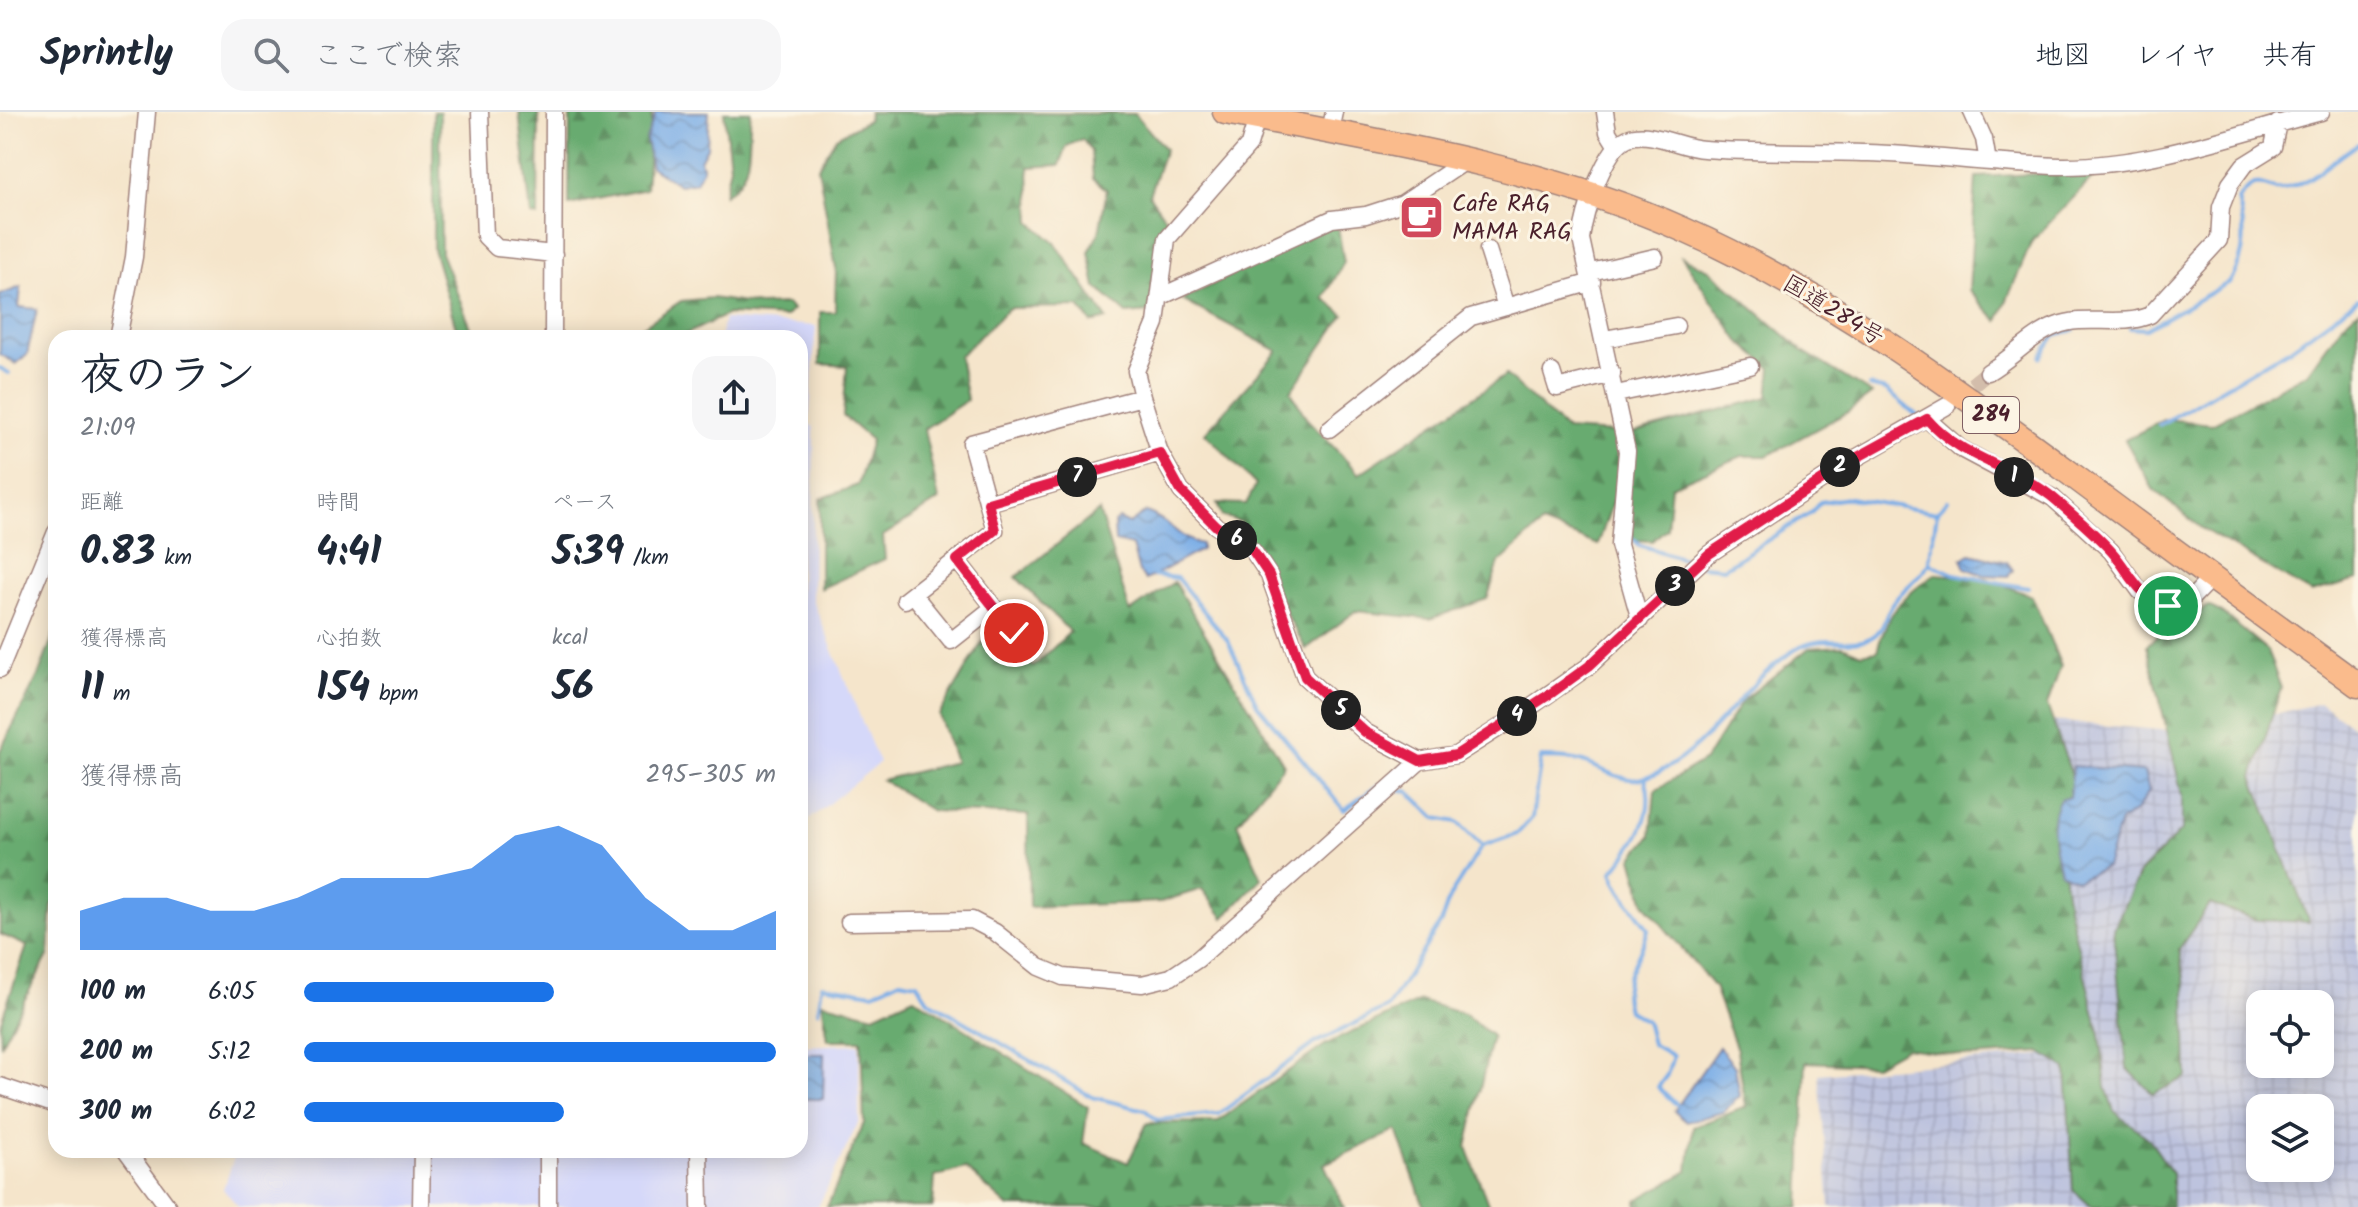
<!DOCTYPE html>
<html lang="ja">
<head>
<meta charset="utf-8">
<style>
  :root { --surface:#fff; --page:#f6f6f7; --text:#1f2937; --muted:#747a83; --line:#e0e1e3; --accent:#1a73e8 }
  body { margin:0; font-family:Kalam,"Klee One",sans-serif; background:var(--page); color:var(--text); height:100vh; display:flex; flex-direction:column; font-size:30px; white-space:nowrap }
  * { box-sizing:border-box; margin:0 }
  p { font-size:26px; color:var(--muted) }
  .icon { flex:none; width:44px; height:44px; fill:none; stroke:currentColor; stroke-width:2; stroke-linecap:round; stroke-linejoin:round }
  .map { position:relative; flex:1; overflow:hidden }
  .details { position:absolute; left:48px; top:218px; width:760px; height:828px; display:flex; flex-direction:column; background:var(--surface); border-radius:24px; box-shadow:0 4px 20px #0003 }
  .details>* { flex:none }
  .controls { position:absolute; left:2246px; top:878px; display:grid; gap:16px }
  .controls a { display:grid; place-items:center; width:88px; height:88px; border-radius:16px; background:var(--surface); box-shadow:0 4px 20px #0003; font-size:40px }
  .pin { position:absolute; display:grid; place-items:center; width:68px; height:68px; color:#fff; margin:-34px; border:4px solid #fff; border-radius:50%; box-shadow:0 2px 8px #0007 }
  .km { position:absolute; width:40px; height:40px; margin:-20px; border-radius:50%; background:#222; color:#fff; font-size:22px; line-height:40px; text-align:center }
  .round { display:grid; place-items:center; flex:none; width:84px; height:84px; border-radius:24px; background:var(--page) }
  .head { display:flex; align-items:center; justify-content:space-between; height:136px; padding:0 32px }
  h1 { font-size:44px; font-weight:800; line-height:60px }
  .stats { display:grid; grid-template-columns:repeat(3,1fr); gap:12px; height:136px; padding:8px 32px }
  .stats div { display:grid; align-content:center }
  .stats b { font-size:40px; font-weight:800 }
  .stats small { font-size:22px; font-weight:400 }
  .stats p { font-size:22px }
  .chart { height:224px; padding:16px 32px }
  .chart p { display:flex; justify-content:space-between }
  .chart svg { width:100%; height:144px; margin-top:8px; fill:var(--accent); opacity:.7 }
  ul { padding:0 32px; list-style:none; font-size:26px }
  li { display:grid; grid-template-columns:128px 96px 1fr; align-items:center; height:60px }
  li i { height:20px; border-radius:10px; background:var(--accent) }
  header { display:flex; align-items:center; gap:48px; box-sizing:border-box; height:112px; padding:0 40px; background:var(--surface); border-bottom:2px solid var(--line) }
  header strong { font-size:38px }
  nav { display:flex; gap:44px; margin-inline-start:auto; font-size:28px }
  .search { width:560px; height:72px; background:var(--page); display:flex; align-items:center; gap:20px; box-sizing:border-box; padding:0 28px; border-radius:24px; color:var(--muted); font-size:30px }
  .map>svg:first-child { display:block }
</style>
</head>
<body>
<header>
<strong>Sprintly</strong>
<div class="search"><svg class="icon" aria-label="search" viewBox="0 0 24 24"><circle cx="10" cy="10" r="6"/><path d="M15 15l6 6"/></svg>ここで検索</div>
<nav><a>地図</a><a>レイヤ</a><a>共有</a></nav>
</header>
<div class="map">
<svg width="2358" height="1095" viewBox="0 0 2358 1095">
  <defs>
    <pattern id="industrial-grid" width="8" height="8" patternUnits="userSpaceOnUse" patternTransform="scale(2)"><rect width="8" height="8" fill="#bdc3de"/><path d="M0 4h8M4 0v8" fill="none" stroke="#a4a7bf"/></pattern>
    <pattern id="forest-firs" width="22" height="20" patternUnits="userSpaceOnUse" patternTransform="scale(2)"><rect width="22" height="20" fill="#68ab70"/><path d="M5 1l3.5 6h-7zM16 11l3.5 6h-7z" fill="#588b5c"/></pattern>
    <pattern id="water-waves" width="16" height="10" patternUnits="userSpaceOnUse" patternTransform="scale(2)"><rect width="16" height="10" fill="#7aade7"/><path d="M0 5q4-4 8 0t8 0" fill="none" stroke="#668cbb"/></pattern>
  </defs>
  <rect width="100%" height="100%" fill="#fcf5e5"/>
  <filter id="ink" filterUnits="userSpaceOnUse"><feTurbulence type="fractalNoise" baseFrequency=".0125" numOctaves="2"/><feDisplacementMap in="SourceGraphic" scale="16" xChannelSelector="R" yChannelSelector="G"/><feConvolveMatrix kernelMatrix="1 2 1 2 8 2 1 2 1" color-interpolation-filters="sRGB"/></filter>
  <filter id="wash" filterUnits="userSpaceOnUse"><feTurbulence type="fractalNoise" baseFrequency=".006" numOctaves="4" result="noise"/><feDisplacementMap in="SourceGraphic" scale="32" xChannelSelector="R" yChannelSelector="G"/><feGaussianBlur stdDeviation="1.8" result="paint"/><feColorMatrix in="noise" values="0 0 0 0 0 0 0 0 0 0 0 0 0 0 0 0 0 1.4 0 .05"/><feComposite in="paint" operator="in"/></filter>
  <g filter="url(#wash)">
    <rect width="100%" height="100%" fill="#f5e5cb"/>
    <path fill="#d5d8f9" d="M724,207L816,214L809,311L814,316L812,487L879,651L800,715V226H720Z
      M859,932V1009L818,1095H239L223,1077L237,1038H800V934Z"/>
    <path fill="url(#industrial-grid)" fill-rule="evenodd" d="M2320,591L2358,618V1095H1830L1819,962L2051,942L2015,606L2196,621ZM2260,892H2320V952H2260ZM2260,996H2320V1056H2260Z"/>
    <path fill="url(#forest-firs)" stroke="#59654e" stroke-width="2" d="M433,0H440L441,141L475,226H459L433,137Z
      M519,0H539L538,105L531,103Z
      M570,0H652L646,77L569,93Z
      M724,0H751C747,32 756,63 724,83L730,54Z
      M869,0L1135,2L1165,37L1149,83L1168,110L1149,200L1127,202L1096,175L1089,140L1099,121L1107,78L1093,66L1091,39L1082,27L1067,34L1060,53L1029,55L1031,110L1056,132L1107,207L1092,211L1079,195L1009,196L959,244L967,288L924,317L939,388L883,424L885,447L820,477V387L858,373L871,328L843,304L847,254L820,252V200H835L836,156L818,55L836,25L868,8Z
      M2099,59L2032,129L1998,209L1969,179L1976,65Z
      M1337,110L1344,150L1324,186L1344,203L1291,279L1306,306L1359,362L1506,263L1566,318L1632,322L1768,285L1771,256L1739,229L1682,145L1709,158L1803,239L1872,282L1848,300L1767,344H1742L1671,374L1667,416L1652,429L1634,428L1613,389L1598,433L1542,412L1499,451L1487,487L1430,507L1356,499L1306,537L1242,423L1241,410L1222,404L1217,391L1246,392L1256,373L1205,321L1278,239L1182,188Z
      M712,186L759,193L787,192L792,198L785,205L728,202L678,226H626L681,189Z
      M2358,198V468L2311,481L2201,416L2153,377L2125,328L2165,307L2212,312L2307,261L2341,214Z
      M1099,399L1130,500L1174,470L1284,653L1237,711L1262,766L1224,806L1202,777L1160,790L1029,795L1028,703L932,699L882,668L955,650L939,603L988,520L1033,555L1070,520L1016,465Z
      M1935,462L1986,466L2032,484L2061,554L2047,593L2073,667L2064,768L2069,800L2100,923L2106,975L2114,999L2149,1027L2172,1061V1095H2092L2073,1078L2066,957L2040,940L1972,945L1905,936L1875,953L1806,950L1800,1095H1637V1088L1688,1059L1693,1015L1746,995L1737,938L1714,875L1645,792L1632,746L1651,724L1655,678L1705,648L1742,589L1809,536L1843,534L1861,542L1877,539C1889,497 1900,487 1935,462Z
      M2208,494L2221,500L2267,538L2281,576L2253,665L2309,810L2256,808L2210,792L2179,837L2185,873L2187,965L2153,982L2127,956L2113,817L2140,760L2182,718V683L2147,533L2178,506L2193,504Z
      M56,516V789L52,793L49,842L1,932L0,912L27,834L0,822V639L39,562Z
      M914,885L1088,995L1083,1031L1128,1051L1147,1011L1217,1010L1326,932L1420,889L1464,902L1492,924L1467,1035L1489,1095H1424L1397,1018L1324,1052L1344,1095H1009L965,1056L935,1065L933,1095H827L864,1011L861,928H828L822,890L874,903Z"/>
    <path fill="url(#water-waves)" stroke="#626689" stroke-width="2" d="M656,0H709L707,35L700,48L703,56L696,70L679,73L651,55L646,27Z
      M21,175L19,195L37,197L27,243L16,252L0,242V183Z
      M1146,400C1172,409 1177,427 1201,432V438L1146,468L1139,460L1132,434L1115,430L1114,411L1119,407L1129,412Z
      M1970,442L2007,450L2013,458L2008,464L1984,463L1966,456L1962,447Z
      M2073,654L2144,660L2149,679L2137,698L2120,710L2106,755L2077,768L2060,760C2055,739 2046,705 2061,686L2069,685Z
      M1719,935L1735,955L1740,984L1723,1000L1687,1010L1674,999Z
      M800,942H824L823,987H800Z"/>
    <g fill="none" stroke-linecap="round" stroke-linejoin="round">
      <path stroke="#7aade7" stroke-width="4" d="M2130,216L2146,217L2230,170C2247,142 2246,118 2238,88C2259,57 2262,83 2287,76C2314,69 2335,45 2358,32
        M2041,245L2055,223L2074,218
        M0,256L9,261
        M1869,274L1886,278L1920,306
        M2159,313L2290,237L2358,187
        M1947,388L1937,401L1929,451L1954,462L2028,476
        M1626,421L1640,433L1693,450
        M1701,454L1724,456L1812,400L1820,390L1849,386L1937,401
        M1153,463L1177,466L1228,529L1257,592L1344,698L1379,673L1385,674
        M1645,666C1657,703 1635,733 1612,760C1620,783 1635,796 1648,817C1642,846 1617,867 1628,898L1646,909L1652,932L1673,944L1667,963L1658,975L1677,993
        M1397,677L1408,679L1436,706L1457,710L1482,734
        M818,899L822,873L873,881L900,868L917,871L928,888L1092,985L1145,998L1157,1008L1219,1002L1315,931L1388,895L1441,810L1451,782L1482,734L1517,722L1532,706L1541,646C1554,646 1571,646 1583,650C1604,657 1624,673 1647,665C1706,645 1739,574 1793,539C1825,519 1846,537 1870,526C1884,520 1885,502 1893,491C1904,475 1918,469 1929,451"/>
    </g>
  </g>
  <g filter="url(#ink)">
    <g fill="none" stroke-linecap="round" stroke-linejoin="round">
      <path stroke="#d3bdab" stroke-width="16" stroke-dasharray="16 8" stroke-linecap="butt" d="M1954,288L1988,260"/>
      <defs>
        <path id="minor" d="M480,0L485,124L497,136L554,142
          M1605,0L1608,20L1616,33
          M1972,0L1984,27L1988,50
          M1257,6L1249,33L1167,127L1156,211L1136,259L1142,285L1160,341L1181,379L1216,414L1253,439L1269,463L1305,565L1365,620L1420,649L1456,643L1513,607L1589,554L1709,442L1856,346L1947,294
          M1330,19L1334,0
          M1488,138L1506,195
          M1591,160L1655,145
          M1162,184L1332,107L1366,103L1403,91L1464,50
          M118,226L134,145L147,0
          M553,226L554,0
          M1604,227L1676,214
          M1552,260L1557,276L1612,262
          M1988,260C2011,247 2032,223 2056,214C2086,202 2120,216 2150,203L2219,128L2221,95L2230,72L2244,53L2273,35L2278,11
          M1616,282L1750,254
          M1927,307L1961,337L2053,386L2111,439L2140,479L2158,491L2185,493L2211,466
          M1329,317L1471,205L1592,170
          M988,391L1160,341
          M957,448L1014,521
          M913,482L951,529L994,495
          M905,488L995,418L971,331L1142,285
          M1640,508L1619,433L1627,339L1581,127C1584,102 1604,36 1628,26C1650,17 1681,36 1704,37C1759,41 1813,39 1868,41C1932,43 1996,53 2061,54C2149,55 2236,22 2321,0
          M0,557L56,420
          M849,810L972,808L995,820L1039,855L1063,865L1142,872L1171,865L1198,847L1420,649
          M0,974L56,993
          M126,1038L168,1095
          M548,1038V1095
          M699,1038L700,1095
          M421,1095L422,1038"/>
        <path id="highway" d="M1225,0C1374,28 1543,55 1682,117C1823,179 1948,271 2071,362C2166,433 2262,503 2358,573"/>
      </defs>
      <use href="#minor" stroke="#a0827b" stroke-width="19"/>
      <use href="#highway" stroke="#a0827b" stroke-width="27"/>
      <use href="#minor" stroke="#fff" stroke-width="16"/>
      <use href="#highway" stroke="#fabb8c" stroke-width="24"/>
    </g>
  </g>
  <g fill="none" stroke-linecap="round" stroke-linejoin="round" filter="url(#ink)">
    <defs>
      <path id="route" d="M1014,521L957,448L995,418L988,391L1160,341L1181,379L1216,414L1253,439L1269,463L1305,565L1365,620L1420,649L1456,643L1553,580L1589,554L1709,442L1856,346L1927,307C1962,348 2018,355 2057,389C2075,405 2096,422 2112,440C2130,460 2139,487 2168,494"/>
    </defs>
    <use href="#route" stroke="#fff" stroke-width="16"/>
    <use href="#route" stroke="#e11d48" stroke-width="10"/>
  </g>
  <defs>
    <symbol id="cafe-square" viewBox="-11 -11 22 22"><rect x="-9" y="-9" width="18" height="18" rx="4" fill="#d1495b" stroke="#fcf5e5"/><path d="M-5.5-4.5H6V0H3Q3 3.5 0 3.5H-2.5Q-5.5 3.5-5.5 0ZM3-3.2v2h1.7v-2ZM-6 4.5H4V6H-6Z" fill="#fff"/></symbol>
  </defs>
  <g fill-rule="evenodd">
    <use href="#cafe-square" x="1396" y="80" width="51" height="51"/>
  </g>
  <g text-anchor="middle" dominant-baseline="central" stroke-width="6" stroke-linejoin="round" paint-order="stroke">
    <rect fill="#fcf5e5" stroke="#7f5f63" stroke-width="2" x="1963" y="285" width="56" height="36" rx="6"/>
    <g font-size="22" font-weight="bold" fill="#4a1f2b">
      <text x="1991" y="303">284</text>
    </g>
    <g font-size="24" fill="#4a1f2b" stroke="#fcf5e5" text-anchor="start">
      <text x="1452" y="92">Cafe RAG<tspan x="1452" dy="28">MAMA RAG</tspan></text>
    </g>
    <g font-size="24" fill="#4a1f2b" stroke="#fcf5e5">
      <text transform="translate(1833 199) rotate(31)">国道284号</text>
    </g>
  </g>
</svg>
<div class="controls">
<a><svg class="icon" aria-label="locate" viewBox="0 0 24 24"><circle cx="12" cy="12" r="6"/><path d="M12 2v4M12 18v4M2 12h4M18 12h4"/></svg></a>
<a><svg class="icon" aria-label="layers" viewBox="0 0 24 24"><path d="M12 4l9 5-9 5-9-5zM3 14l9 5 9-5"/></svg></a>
</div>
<div class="pin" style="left:2168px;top:494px;background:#1e9e55"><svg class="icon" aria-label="arrive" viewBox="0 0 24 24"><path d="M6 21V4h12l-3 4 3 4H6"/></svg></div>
<div class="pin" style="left:1014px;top:521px;background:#d93025"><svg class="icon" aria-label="check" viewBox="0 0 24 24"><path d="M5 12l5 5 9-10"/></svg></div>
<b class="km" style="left:2014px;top:365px">1</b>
<b class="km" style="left:1840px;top:355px">2</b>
<b class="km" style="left:1675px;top:474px">3</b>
<b class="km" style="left:1517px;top:604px">4</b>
<b class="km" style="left:1341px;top:598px">5</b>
<b class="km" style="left:1237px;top:428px">6</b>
<b class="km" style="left:1077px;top:365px">7</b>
<section class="details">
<div class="head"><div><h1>夜のラン</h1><p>21:09</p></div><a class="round"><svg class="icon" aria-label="share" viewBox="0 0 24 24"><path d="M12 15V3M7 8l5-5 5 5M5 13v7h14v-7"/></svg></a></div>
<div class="stats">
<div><p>距離</p><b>0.83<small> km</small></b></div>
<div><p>時間</p><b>4:41</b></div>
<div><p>ペース</p><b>5:39<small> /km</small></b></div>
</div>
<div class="stats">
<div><p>獲得標高</p><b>11<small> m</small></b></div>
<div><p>心拍数</p><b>154<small> bpm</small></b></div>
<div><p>kcal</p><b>56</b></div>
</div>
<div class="chart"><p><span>獲得標高</span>295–305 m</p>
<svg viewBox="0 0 160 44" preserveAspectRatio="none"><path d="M0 44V32L10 28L20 28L30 32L40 32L50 28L60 22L70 22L80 22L90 19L100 9L110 6L120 12L130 28L140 38L150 38L160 32V44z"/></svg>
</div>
<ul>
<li><b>100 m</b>6:05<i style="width:53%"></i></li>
<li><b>200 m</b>5:12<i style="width:100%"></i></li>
<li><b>300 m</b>6:02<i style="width:55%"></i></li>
</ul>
</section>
</div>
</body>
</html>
